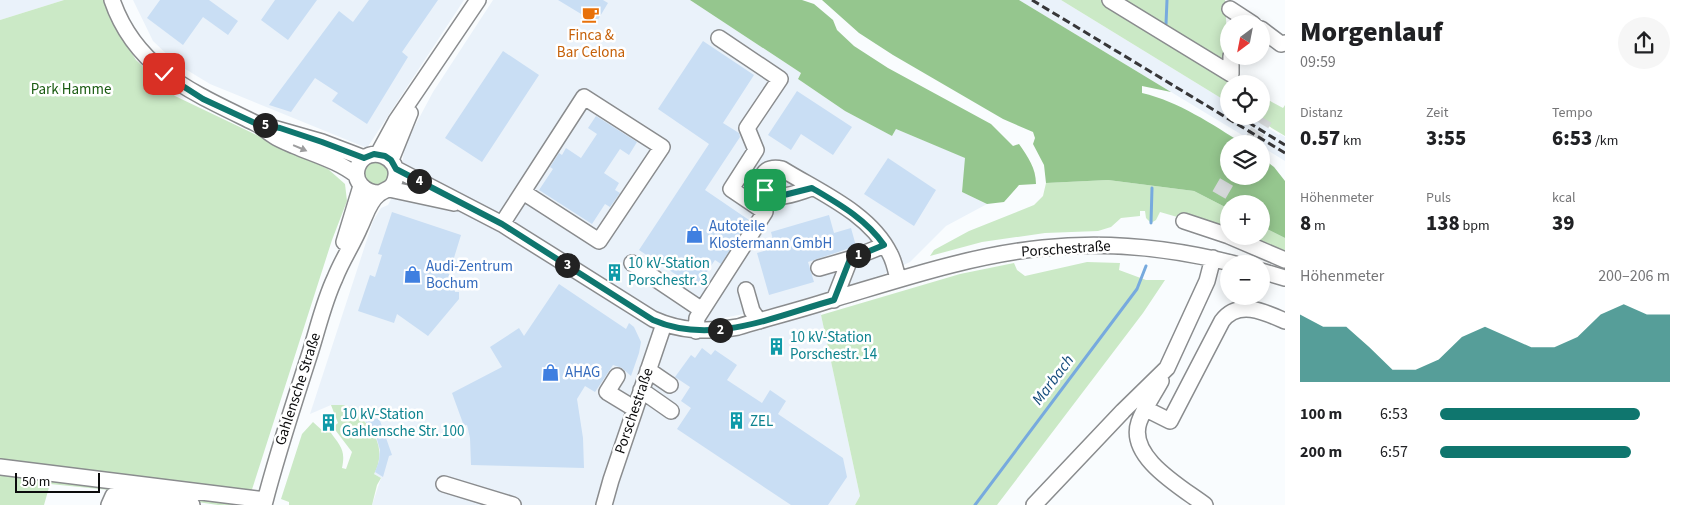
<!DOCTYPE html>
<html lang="de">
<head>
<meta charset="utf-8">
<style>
  :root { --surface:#fff; --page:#f6f6f6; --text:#202124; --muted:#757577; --accent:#0f766e }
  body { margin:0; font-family:"Source Sans 3",sans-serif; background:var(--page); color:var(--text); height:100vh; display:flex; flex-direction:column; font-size:19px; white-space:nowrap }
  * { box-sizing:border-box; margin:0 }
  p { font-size:16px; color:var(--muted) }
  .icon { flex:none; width:28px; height:28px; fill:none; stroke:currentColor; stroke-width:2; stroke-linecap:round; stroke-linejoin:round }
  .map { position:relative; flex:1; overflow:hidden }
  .panel { display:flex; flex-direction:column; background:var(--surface); width:400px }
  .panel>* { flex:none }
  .needle { width:32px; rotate:212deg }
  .tools { position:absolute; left:1220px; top:15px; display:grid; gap:10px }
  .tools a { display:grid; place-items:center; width:50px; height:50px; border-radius:50%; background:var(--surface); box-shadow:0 2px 12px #0003; font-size:25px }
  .scale { position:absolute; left:15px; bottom:12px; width:85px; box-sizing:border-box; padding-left:5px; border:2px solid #0b0b0c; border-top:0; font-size:14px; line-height:18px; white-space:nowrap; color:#0b0b0c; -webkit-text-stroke:4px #fff; paint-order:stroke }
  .pin { position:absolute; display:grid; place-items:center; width:42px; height:42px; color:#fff; margin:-21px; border-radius:10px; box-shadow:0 2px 8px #0006 }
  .km { position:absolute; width:25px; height:25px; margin:-12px; border-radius:50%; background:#222; color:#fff; font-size:14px; line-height:25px; text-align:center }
  .round { display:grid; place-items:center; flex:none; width:52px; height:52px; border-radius:26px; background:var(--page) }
  .overview { display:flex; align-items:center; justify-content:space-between; height:85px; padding:0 15px }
  h1 { font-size:28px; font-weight:800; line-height:38px }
  .figures { display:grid; grid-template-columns:repeat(3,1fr); gap:8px; height:85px; padding:5px 15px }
  .figures div { display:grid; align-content:center }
  .figures b { font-size:21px; font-weight:800 }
  .figures small { font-size:14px; font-weight:400 }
  .figures p { font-size:14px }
  .chart { height:140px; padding:10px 15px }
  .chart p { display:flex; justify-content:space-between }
  .chart svg { width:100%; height:90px; margin-top:5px; fill:var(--accent); opacity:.7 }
  ul { padding:0 15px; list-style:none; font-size:16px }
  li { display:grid; grid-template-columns:80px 60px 1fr; align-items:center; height:38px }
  li i { height:12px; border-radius:6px; background:var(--accent) }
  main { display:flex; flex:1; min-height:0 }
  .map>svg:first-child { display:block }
</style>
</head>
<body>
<main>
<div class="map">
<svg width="1285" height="505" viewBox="0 0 1285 505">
  <rect width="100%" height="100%" fill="#f9fcfe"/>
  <path fill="#eaf2fa" d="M0,0H64L0,20Z
    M133,0H464L367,148L210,84L177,64L153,41Z
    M493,0H690L801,73L798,79L845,111L892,136L896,129L966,158L962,192L987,204L946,226L910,262L875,278L769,309L713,320L716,336L820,310L860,496L855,505H372L381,478L374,474L343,405H331L310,414L373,221L381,208L388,205L400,181L404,150L409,137L433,92Z
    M1019,0H1061L1229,103V116H1250L1279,135L1280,134L1285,137V161L1261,146V144H1257Z"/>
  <path fill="#cbe9c6" d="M64,0H104L117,29L136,60L175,96L328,169L345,184L347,201L332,240L247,505H218L129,492L50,484L44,505H0V20Z
    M1061,0H1225L1228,55L1221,59L1176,45L1232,82L1239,84H1229V103Z
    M1261,96L1283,108L1285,105V136L1252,116H1261Z
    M364 174a12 12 0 1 1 24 0a12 12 0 1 1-24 0Z
    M1108,180L1194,191L1229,209V232L1160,212L1156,220L1151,223L1146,218L1145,211H1140V216L1121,218L1111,227L1098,231L1045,233L982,242L930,256L934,250L969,231L1034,205L1043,196L1046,183Z
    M1261,226L1285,238V254L1241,236H1261Z
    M1087,262L1120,263L1119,270L1146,280H1165L1143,313L997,505H855L860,496L821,315L960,274L1014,263L1017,270L1025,276Z
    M331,405H343L368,413L363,420C378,435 385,454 374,474L381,478L377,485L372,505H289V502L281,499L302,434L313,422L325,433L329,430C340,446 346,449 342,468L346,469L352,452L333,427L338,423Z"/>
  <path fill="#95c68e" d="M690,0H802L814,4L833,20L837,30L854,46L888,68L991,124L1013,146L1019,144C1028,157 1036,168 1036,184L1019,185L1004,202L987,204L962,192L965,158L896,129L892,136L845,111L798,79L801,73Z
    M822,0H1019L1171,92L1142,86V93C1180,102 1211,124 1244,144H1229V176H1261V157L1274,167L1285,181V238L1261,226V204H1229V209L1194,191L1108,180L1046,183L1044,165L1033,144L1035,138L1033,132L1003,119L893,55L859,33Z"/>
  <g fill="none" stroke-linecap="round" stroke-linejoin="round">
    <path stroke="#77aade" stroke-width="3" d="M1166,24L1167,0
      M1151,223L1152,188
      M975,505L1137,289L1146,266"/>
  </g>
  <path fill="#c9def4" d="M160,0H209L238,21L228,35L203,17L183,45L147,18Z
    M275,0H317L288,40L261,20Z
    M369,0H438L402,52L408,57L367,124L332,101L338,93L315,78L291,112L269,105L339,11L353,22Z
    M558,0H603L608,3L596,23Z
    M703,41L754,75L723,123L739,133L740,137L705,190L749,220L721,264L715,260L696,288L639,250L709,144L658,109Z
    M503,51L539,75L482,162L445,138Z
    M797,91L852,127L833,155L801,134L791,150L768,135Z
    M596,116L637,142L629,155L620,149L604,173L619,183L615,190L620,193L610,207L605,204L592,224L539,190L553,169L550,167L559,153L562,155L566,148L581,158L597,134L588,128Z
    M888,158L936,190L914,226L864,194Z
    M392,212L461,235L449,274L450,285L454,284L455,292H459V299L428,336L397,314L394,323L358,311L370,275L375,277L382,255L378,254Z
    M829,215L834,233L851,228L856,246L808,262L814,282L769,295L757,253L775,248L771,232Z
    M559,284L626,329L629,323L634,327L641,342L639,353L631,376L622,368L613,365L595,392L585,386L577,399L583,438L584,468L471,465L470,438L467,425L464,426L452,393L502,367L490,347L519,328L524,336Z
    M702,348L711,355L715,350L737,365L727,380L762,403L770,390L786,401L778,414L843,458L847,477L828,505H791L677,429L691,408L681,401L690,387L675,377L691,355L695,358Z
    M370,414L375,419L379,418L392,455L389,456L383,477L375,472L379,461L380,450L376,436L365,421Z"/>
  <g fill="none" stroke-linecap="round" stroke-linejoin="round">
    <path stroke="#d5d8da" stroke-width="15" stroke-dasharray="15 8" stroke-linecap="butt" d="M1250,144L1265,119
      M1219,195L1230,176"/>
    <defs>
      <path id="minor" d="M112,0C136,70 194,93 255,123C262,126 267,132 274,136C280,140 288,143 295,146C316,155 338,161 356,175
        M1110,0L1231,74
        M1230,9L1253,24
        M1261,29L1281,44L1285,43
        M1231,74V56
        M266,126L322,142L364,158
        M378,154L396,121L478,0
        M391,160L410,113
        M396,169L502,224L653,319C682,332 708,332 738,327C771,317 804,309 837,298C904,278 973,255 1043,248C1108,241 1172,248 1235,264
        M812,188C802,191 791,196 781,196C757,196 754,163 782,169C819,192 870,213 890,254C894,261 896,271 898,279
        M389,189L454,203
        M1184,221L1229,236
        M502,224L509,213L584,97L662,147L599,241L523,192
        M1229,236L1285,260
        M344,242L361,186
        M850,259L885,245
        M632,263L702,310
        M819,268L850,259L834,300
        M1261,271L1285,278
        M746,290L752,311L759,321
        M696,331L697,318L765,212L731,189L756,150L747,128L780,79L719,38
        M648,370L670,385
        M617,376L607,392L635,409
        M1161,381C1154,394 1144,408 1139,422C1127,457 1181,487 1205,505
        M641,390L671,411
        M1146,409L1170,421L1222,321C1238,299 1265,312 1285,321
        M0,467L265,500
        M444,484L513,505
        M109,505L113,496L192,505
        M264,505C277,454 294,403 310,353C318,328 324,301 335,278C342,260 353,244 360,227C365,217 369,201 379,194C385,189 392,190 395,180C403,157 368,143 358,166C352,181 365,193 379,193
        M604,505L611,480L664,324
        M1034,505L1123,411L1167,368L1207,281L1213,258"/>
    </defs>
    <use href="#minor" stroke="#8a8c8e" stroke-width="18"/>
    <use href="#minor" stroke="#fff" stroke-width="15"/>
    <path stroke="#373739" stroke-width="3" stroke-dasharray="8 4" stroke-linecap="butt" d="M1032,0L1285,153
      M1238,116L1285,145"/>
  </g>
  <defs><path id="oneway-solid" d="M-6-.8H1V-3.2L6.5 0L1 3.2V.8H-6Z" transform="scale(1.25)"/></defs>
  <use fill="#9d9d9e" href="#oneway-solid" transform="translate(300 148) rotate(23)"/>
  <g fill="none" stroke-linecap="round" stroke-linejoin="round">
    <defs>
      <path id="route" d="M164,74L203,99L257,124L280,128L322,142L364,158L374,154L385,156L391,160L396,169L502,224L653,320C712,346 776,316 834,300L850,259L884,245C866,219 839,204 812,188L780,196L765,190"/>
    </defs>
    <use href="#route" stroke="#fff" stroke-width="10"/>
    <use href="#route" stroke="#0f766e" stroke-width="6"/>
  </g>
  <defs>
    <symbol id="cafe-bare" viewBox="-9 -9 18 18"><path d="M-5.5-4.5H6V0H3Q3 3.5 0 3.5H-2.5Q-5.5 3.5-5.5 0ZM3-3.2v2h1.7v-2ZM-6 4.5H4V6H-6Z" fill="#e8710a" stroke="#fff" stroke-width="2.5" paint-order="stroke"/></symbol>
    <symbol id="shop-bare" viewBox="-9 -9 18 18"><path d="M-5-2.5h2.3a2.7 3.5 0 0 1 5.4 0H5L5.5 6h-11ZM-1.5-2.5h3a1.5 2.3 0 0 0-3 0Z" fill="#3f7fe0" stroke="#fff" stroke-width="2.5" paint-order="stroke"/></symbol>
    <symbol id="building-bare" viewBox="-9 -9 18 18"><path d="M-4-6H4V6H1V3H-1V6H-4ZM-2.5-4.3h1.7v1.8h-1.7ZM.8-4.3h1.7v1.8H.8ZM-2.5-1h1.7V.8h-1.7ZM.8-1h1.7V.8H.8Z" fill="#0f9aa8" stroke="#fff" stroke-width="2.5" paint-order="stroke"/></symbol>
  </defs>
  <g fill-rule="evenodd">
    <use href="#cafe-bare" x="578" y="2" width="25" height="25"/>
    <use href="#shop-bare" x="682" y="222" width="25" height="25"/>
    <use href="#building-bare" x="602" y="260" width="25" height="25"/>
    <use href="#shop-bare" x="400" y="262" width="25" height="25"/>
    <use href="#building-bare" x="764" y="334" width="25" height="25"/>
    <use href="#shop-bare" x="538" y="360" width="25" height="25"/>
    <use href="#building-bare" x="724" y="408" width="25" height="25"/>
    <use href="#building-bare" x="316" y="410" width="25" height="25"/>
  </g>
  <g text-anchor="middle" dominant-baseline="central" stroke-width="5" stroke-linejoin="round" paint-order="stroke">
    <g font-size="15" fill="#c56008" stroke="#fff">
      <text x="591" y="35">Finca &amp;<tspan x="591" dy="17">Bar Celona</tspan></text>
    </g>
    <g font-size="15" fill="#1a5b11" stroke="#fff">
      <text x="71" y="89">Park Hamme</text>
    </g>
    <g font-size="15" fill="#366cbe" stroke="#fff" text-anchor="start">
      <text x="709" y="226">Autoteile<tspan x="709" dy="17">Klostermann GmbH</tspan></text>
      <text x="426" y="266">Audi-Zentrum<tspan x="426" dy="17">Bochum</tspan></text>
      <text x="565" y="372">AHAG</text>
    </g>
    <g font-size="15" fill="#0b0b0c" stroke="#fff">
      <text transform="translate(1066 249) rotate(-4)">Porschestraße</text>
      <text transform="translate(298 389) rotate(-72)">Gahlensche Straße</text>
      <text transform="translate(634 411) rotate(-71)">Porschestraße</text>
    </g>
    <g font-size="15" fill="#0d838f" stroke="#fff" text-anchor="start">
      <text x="628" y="263">10 kV-Station<tspan x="628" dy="17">Porschestr. 3</tspan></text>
      <text x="790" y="337">10 kV-Station<tspan x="790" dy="17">Porschestr. 14</tspan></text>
      <text x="342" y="414">10 kV-Station<tspan x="342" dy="17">Gahlensche Str. 100</tspan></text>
      <text x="750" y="421">ZEL</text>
    </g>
    <g font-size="16" font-style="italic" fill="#154c7c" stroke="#fff">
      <text transform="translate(1053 380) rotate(-53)">Marbach</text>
    </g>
  </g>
</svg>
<div class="tools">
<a><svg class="needle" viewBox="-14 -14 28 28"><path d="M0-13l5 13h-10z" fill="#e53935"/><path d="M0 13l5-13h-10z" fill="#757577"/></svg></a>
<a><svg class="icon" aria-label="locate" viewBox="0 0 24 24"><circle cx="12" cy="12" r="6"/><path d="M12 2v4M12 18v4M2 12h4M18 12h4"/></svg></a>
<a><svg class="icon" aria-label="layers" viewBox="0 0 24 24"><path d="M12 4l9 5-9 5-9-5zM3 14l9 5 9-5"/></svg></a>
<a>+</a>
<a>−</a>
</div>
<div class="scale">50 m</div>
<div class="pin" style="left:765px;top:190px;background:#1e9e55"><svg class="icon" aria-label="arrive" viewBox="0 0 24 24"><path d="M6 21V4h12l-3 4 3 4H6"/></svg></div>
<div class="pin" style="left:164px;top:74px;background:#d93025"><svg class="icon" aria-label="check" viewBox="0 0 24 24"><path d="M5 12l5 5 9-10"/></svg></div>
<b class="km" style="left:858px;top:255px">1</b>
<b class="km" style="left:720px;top:330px">2</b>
<b class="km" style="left:567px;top:265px">3</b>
<b class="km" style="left:419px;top:181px">4</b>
<b class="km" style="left:265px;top:125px">5</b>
</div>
<section class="panel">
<div class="overview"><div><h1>Morgenlauf</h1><p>09:59</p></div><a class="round"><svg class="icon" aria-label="share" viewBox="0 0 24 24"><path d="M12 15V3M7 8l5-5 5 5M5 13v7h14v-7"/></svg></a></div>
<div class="figures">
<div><p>Distanz</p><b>0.57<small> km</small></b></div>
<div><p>Zeit</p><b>3:55</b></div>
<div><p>Tempo</p><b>6:53<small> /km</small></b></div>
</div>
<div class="figures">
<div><p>Höhenmeter</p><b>8<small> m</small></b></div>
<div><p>Puls</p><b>138<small> bpm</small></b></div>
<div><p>kcal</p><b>39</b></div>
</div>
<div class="chart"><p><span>Höhenmeter</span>200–206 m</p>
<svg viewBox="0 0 160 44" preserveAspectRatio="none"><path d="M0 44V11L10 17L20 17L30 27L40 38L50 38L60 33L70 22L80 17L90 22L100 27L110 27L120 22L130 11L140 6L150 11L160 11V44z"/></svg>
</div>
<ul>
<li><b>100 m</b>6:53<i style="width:87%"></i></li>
<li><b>200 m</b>6:57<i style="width:83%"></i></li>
</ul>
</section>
</main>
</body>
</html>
